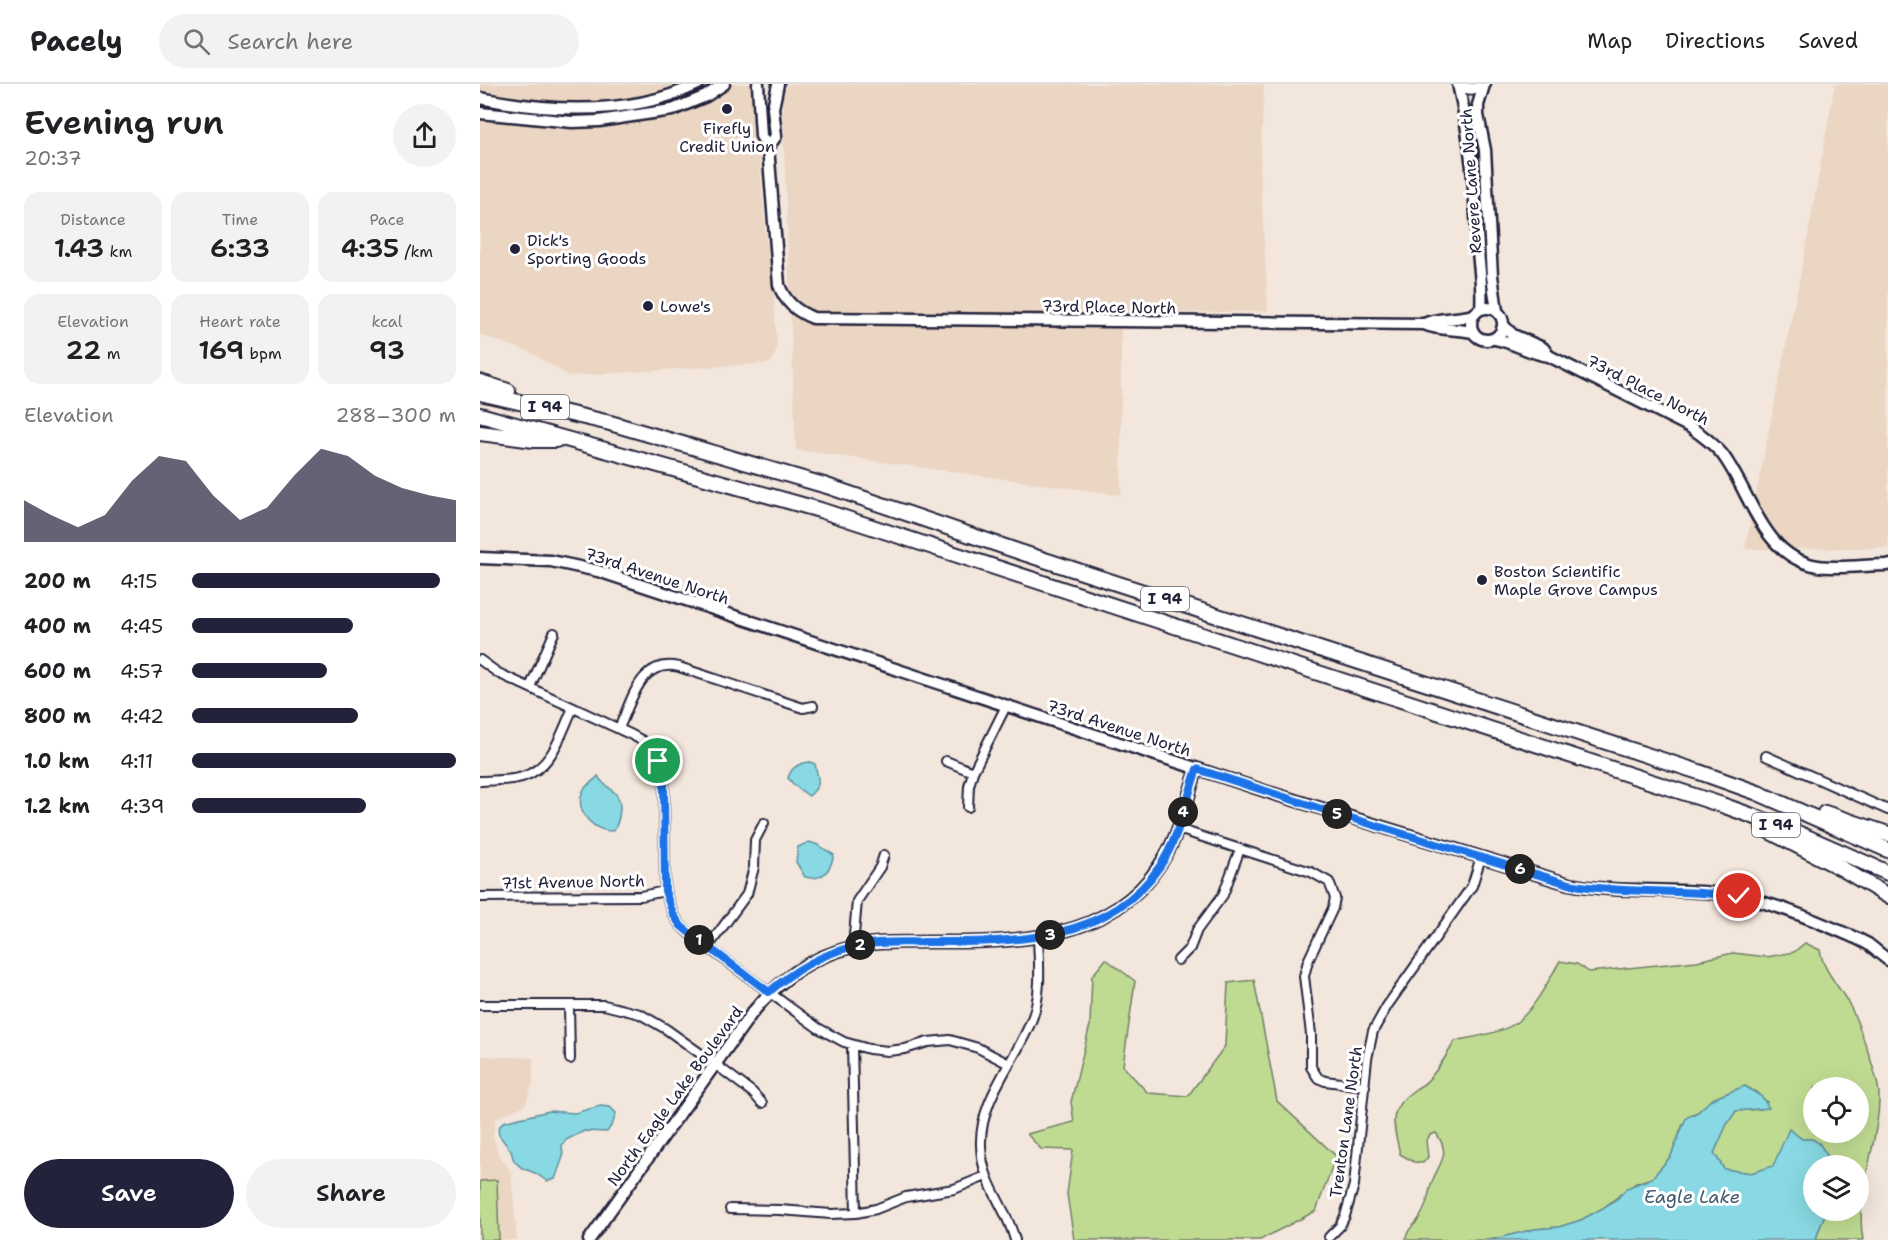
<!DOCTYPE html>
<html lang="en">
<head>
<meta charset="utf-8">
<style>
  :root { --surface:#fff; --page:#f2f2f2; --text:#202124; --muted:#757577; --line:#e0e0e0; --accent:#22223b }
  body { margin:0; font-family:"Shantell Sans",sans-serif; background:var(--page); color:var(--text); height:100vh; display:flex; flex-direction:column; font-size:22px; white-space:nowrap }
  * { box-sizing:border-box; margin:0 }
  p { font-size:20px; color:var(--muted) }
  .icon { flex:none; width:33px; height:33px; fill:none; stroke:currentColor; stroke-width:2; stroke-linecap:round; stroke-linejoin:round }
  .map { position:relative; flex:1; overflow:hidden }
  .panel { display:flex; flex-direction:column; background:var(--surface); width:480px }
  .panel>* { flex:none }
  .fabs { position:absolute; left:1323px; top:993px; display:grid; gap:12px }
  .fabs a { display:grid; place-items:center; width:66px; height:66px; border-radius:50%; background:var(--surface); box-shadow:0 6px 24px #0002; font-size:30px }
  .pin { position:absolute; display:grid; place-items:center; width:51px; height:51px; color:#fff; margin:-26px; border:3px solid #fff; border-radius:50%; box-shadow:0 2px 6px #0007 }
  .km { position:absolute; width:30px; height:30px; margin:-15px; border-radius:50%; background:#222; color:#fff; font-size:16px; line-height:30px; text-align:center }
  .round { display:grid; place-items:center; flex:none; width:63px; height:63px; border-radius:32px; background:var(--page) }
  .head { display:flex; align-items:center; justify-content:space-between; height:102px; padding:0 24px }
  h1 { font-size:33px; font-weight:600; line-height:45px }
  .figures { display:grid; grid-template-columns:repeat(3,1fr); gap:9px; height:102px; padding:6px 24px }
  .figures div { display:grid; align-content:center; border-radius:15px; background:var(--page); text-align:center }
  .figures b { font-size:26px; font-weight:600 }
  .figures small { font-size:16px; font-weight:400 }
  .figures p { font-size:16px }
  .chart { height:168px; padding:12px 24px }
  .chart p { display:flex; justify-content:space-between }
  .chart svg { width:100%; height:108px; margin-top:6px; fill:var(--accent); opacity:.7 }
  .action { display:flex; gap:12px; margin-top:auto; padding:12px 24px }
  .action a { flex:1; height:69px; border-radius:36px; background:var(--accent); color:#fff; font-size:24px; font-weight:600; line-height:69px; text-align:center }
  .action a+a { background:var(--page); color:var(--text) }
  ul { padding:0 24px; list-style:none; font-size:20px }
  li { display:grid; grid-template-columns:96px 72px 1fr; align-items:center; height:45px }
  li i { height:15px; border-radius:8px; background:var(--accent) }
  header { display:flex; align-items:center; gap:36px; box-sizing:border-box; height:84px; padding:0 30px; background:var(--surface); border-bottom:2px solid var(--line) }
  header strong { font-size:28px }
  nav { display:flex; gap:33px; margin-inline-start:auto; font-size:21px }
  .search { width:420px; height:54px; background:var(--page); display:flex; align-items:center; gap:15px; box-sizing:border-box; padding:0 21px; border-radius:33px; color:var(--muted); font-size:22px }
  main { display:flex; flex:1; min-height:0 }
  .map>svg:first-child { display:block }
</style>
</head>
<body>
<header>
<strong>Pacely</strong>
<div class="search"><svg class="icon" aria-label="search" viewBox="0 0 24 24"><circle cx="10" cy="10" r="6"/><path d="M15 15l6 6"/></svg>Search here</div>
<nav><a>Map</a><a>Directions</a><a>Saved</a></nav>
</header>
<main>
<section class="panel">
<div class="head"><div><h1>Evening run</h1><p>20:37</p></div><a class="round"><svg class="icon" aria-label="share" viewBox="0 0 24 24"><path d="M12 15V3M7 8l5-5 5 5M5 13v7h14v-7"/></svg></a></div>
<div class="figures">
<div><p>Distance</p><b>1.43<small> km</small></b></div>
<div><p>Time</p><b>6:33</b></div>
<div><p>Pace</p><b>4:35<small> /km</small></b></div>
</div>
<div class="figures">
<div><p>Elevation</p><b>22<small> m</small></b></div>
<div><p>Heart rate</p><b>169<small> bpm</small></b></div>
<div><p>kcal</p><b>93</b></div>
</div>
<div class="chart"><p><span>Elevation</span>288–300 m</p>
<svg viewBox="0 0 160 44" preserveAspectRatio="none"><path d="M0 44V27L10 33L20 38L30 33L40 19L50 9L60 11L70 25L80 35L90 30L100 17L110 6L120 9L130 17L140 22L150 25L160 27V44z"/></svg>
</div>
<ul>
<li><b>200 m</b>4:15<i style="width:94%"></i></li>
<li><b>400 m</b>4:45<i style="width:61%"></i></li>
<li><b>600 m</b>4:57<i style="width:51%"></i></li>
<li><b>800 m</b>4:42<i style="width:63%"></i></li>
<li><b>1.0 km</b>4:11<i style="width:100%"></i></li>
<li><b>1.2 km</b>4:39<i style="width:66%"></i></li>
</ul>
<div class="action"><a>Save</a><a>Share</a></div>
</section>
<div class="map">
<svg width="1408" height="1156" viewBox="0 0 1408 1156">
  <rect width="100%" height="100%" fill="#f3e6dc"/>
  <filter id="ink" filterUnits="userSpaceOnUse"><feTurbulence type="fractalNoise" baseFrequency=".0167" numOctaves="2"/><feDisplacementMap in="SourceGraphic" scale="12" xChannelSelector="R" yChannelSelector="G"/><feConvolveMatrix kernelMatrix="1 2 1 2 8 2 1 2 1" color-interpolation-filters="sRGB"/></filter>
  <g filter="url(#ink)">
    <path fill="#ebd5c3" d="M0,0H274L286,155L291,178L297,261L296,268L291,279L89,292L48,267L0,251Z
      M309,0H784L780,86L788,227L641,230V411L316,366L302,15L305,5Z
      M1355,0H1408V464L1265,465L1324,173Z
      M0,972L53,974V999L45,1021L16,1034L13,1051L19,1071L31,1088L37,1156H0Z"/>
    <path fill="#bfdb92" stroke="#707e66" stroke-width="1.5" fill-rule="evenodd" d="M1325,859L1340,866C1343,887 1360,903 1370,922C1378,938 1398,992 1399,1010C1400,1057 1374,1110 1383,1156H1336C1338,1145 1344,1137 1345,1127L1378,1126V1082L1357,1081L1350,1076L1339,1059L1332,1055H1322L1309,1046L1293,1083L1271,1089L1244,1085L1234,1069L1247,1040L1256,1027L1281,1025L1287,1018L1276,1008L1265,1002L1232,1015L1218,1028L1210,1031L1203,1040L1191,1072L1172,1094L1156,1099L1123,1124L1101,1136L1079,1143L1055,1145L1010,1156H925C930,1140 933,1145 940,1133C949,1118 947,1112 952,1098C959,1079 972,1071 956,1049L950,1051L946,1057L948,1073L943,1079L934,1078L920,1070C914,1042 906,1026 933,1007C938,1003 944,1001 948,996C959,985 967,970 975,957C992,953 1024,949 1037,938C1056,923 1068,897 1080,877L1097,880L1109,888L1217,877L1253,869L1287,873L1314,868ZM1334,1004H1378V1048H1334Z
      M626,875L655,897L643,982L668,1009L708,1012L745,962L748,899L774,896L797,1017L856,1072L836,1127L780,1156H594L587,1110L593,1066L561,1065L547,1050L594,1038L591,1018L610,941L612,892Z
      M17,1096L19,1156H0V1097Z"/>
    <path fill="#88d9e3" stroke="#5f90a0" stroke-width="1.5" d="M330,678L335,680C338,697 343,699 329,712L315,702L308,694C311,683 319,679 330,678Z
      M118,692C122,700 128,702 135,709C144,718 139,737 134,747C115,748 95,730 102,709C104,702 113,698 118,692Z
      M329,758L338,761L354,771C350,787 343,797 325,793L316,778L318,763Z
      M1265,1002L1282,1013L1289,1024L1256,1027L1247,1040L1234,1069L1244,1085L1271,1089L1293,1082L1309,1045L1322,1055H1332L1339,1059L1350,1076L1357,1081L1334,1082V1126L1345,1127C1344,1137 1338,1145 1336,1156H1010L1055,1145L1079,1143L1101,1136L1123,1124L1138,1114L1147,1104L1172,1094L1191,1072L1206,1034L1218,1028L1232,1015Z
      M120,1022L130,1023L136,1029L133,1039L127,1048L104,1047L86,1056L82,1061L83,1073L75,1095L67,1097L55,1089L42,1084L34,1077L31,1067L19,1051L18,1045L23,1038L69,1027L95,1029Z"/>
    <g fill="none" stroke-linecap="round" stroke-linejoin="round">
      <defs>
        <path id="street" d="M0,576L18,589L152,651L163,657L179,677L183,689L184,702L185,807L193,830L201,842L211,851L338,944L364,958L389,965L408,967L425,965L448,958L470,956L498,964L529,980
          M50,603L74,549
          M139,644C152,617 160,574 199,583L323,624L333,622
          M1286,672L1408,726
          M466,677L493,688
          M0,697C14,696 29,697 42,693C73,684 81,649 93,624
          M488,723L489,702L493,688L526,622
          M698,745L831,788L849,798L855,814L853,824L828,877L824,892L831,950V983L838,994L845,997L885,1002
          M0,813L161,812L185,807
          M373,862L377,817L400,783L404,771
          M228,863L267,810L274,783L275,756L284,739
          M698,876L710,864L717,846L743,811L760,765
          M0,921H124L160,930L186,945L235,980L272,1008L282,1019
          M89,921L90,975
          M372,961L376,1129
          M250,1125L300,1126L351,1130L376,1129L396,1125L426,1113L474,1105L506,1092
          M849,1153L860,1142L865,1132L874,1101L887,975L893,947L907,922L992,802L1001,773
          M535,1156C526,1121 502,1101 501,1062C499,1015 536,977 552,935C562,909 559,881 558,854"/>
        <path id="secondary" d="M278,0L281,52L288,63L299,201C305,218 316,227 333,234L944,240C959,247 976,244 992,248
          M978,0C991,54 995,109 998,165C999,185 1003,204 1001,225
          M980,0C988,7 996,6 1005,0
          M1004,1L998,21V31L1005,66L1012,192L1017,227
          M0,14C70,28 152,32 218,0
          M0,29L92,38L119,37L192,26L226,12L244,0
          M288,63L296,52L293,24L298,0
          M991 240a16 16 0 1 1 32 0a16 16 0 1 1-32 0Z
          M944,240C959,233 977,236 993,231
          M1023,241L1033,251L1063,264L1069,272
          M1015,255C1034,258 1050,270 1069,272L1210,343C1222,351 1232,358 1242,370C1271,408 1282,473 1338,482C1359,485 1386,481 1408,481
          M0,474L71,477L118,487L791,709L1089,800C1136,809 1184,804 1232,809C1283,813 1329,834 1376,854L1388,860L1408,876
          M109,1156L272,929C299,896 330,873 372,863C395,857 420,859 444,858C528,858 627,861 679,782C699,754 706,718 717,685"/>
        <path id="highway" d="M0,298L28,307
          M0,309L130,339L347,402L540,468L1219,688L1278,709L1408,766
          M0,331L340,426L1242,721L1306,744L1408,789
          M0,349L54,356H76
          M1345,729L1408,750
          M1283,744L1361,784L1408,812"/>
      </defs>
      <use href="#street" stroke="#22223b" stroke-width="12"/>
      <use href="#secondary" stroke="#22223b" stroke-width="15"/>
      <use href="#highway" stroke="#22223b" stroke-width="18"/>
      <use href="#street" stroke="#fff" stroke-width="8"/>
      <use href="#secondary" stroke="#fff" stroke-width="10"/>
      <use href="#highway" stroke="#fff" stroke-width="14"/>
    </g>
  </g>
  <g fill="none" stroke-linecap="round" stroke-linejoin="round" filter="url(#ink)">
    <defs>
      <path id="route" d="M178,677L183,690L184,702L185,807L193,830L201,842L212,851L289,908C313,887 340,871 371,863C395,857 420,859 444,858C527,858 627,861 680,782C699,754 706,717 717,685L851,728L1089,800C1144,810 1203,805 1259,812"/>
    </defs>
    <use href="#route" stroke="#fff" stroke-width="12"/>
    <use href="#route" stroke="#1a73e8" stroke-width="8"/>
  </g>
  <g fill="#22223b" stroke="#fff" stroke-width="2">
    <circle cx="247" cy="25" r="6"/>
    <circle cx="35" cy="165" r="6"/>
    <circle cx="168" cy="222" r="6"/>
    <circle cx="1002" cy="496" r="6"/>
  </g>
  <g text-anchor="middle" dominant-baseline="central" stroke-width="6" stroke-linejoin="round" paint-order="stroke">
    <g fill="#fff" stroke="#646476" stroke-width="1.5">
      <rect x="41" y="311" width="48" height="24" rx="4.5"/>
      <rect x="661" y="503" width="48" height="24" rx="4.5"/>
      <rect x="1272" y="729" width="48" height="24" rx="4.5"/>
    </g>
    <g font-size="15" font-weight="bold" fill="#22223b">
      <text x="65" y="323">I 94</text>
      <text x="685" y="515">I 94</text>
      <text x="1296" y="741">I 94</text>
    </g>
    <g font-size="16" fill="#22223b" stroke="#fff" text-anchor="start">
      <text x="247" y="44" text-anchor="middle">Firefly<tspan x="247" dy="18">Credit Union</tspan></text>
      <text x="47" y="156">Dick's<tspan x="47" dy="18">Sporting Goods</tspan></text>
      <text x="180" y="222">Lowe's</text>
      <text x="1014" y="487">Boston Scientific<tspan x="1014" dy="18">Maple Grove Campus</tspan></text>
    </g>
    <g font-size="16" fill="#22223b" stroke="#fff">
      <text transform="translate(991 97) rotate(-94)">Revere Lane North</text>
      <text transform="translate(629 223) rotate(1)">73rd Place North</text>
      <text transform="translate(1168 306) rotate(27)">73rd Place North</text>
      <text transform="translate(177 492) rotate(18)">73rd Avenue North</text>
      <text transform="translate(639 644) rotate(18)">73rd Avenue North</text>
      <text transform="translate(93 798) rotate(-1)">71st Avenue North</text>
      <text transform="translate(195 1012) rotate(-54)">North Eagle Lake Boulevard</text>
      <text transform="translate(866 1038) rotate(-82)">Trenton Lane North</text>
    </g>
    <g font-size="18" font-style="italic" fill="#41596d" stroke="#fff">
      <text x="1212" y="1113">Eagle Lake</text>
    </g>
  </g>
</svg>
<div class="fabs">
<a><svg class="icon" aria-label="locate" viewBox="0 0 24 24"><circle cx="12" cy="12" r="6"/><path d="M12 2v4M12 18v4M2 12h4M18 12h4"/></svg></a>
<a><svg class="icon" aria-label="layers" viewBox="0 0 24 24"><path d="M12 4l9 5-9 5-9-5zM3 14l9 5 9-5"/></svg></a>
</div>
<div class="pin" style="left:178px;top:677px;background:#1e9e55"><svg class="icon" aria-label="arrive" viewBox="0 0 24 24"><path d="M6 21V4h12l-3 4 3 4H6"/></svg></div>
<div class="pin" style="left:1259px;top:812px;background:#d93025"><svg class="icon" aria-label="check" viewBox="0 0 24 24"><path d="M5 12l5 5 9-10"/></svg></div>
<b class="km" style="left:219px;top:856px">1</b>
<b class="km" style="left:380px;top:861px">2</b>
<b class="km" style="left:570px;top:851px">3</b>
<b class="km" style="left:703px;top:728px">4</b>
<b class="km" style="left:857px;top:730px">5</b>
<b class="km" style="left:1040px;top:785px">6</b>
</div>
</main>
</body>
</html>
